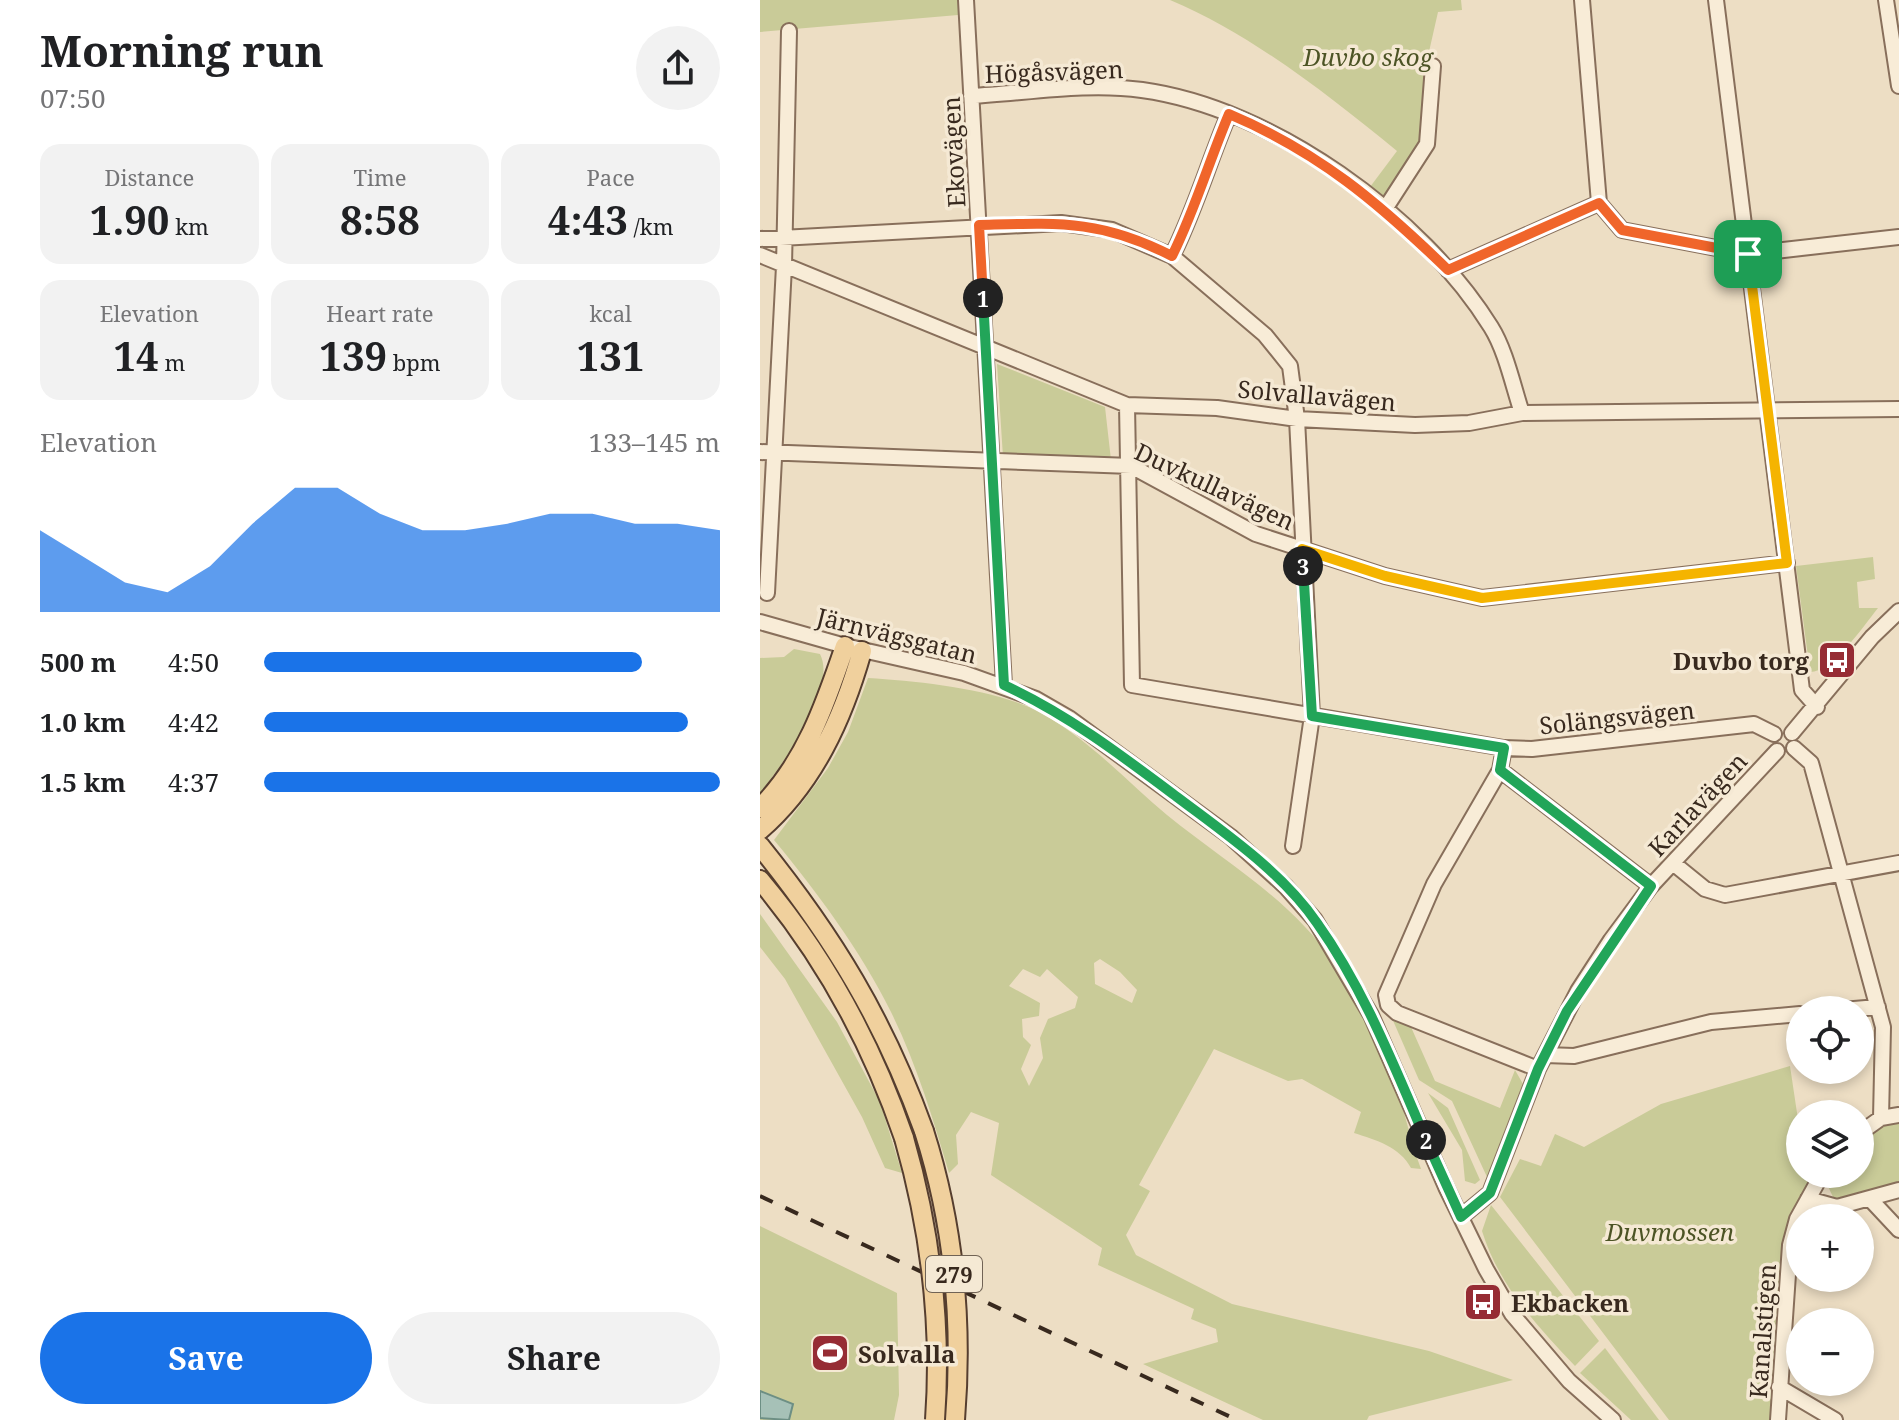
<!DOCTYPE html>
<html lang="en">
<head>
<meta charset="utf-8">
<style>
  :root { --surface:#fff; --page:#f2f2f2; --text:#202124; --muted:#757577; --accent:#1a73e8 }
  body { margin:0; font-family:"Noto Serif",serif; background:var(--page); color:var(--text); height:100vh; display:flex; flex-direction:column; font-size:30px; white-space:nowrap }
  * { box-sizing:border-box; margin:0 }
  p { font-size:26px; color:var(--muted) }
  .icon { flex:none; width:44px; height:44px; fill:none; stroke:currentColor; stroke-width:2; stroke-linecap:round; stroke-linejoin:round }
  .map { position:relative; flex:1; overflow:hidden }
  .panel { display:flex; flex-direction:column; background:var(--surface); width:760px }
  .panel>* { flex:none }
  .buttons { position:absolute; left:1026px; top:996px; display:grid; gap:16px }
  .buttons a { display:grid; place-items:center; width:88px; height:88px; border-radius:50%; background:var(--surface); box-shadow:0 4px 12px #0003; font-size:40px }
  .pin { position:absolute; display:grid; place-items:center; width:68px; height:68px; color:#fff; margin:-34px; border-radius:16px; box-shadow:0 4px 12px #0006 }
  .km { position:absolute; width:40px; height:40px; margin:-20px; border-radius:50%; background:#222; color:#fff; font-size:22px; line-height:40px; text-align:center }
  .round { display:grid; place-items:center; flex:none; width:84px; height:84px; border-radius:42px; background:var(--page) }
  .headline { display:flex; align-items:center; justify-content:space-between; height:136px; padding:0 40px }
  h1 { font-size:44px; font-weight:700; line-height:60px }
  .figures { display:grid; grid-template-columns:repeat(3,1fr); gap:12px; height:136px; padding:8px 40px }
  .figures div { display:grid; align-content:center; border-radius:20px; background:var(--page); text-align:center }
  .figures b { font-size:40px; font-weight:700 }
  .figures small { font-size:22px; font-weight:400 }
  .figures p { font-size:22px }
  .chart { height:224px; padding:16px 40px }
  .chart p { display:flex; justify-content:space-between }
  .chart svg { width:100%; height:144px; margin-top:8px; fill:var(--accent); opacity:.7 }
  .cta { display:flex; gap:16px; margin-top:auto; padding:16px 40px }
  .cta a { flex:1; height:92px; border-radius:48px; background:var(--accent); color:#fff; font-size:32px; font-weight:700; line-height:92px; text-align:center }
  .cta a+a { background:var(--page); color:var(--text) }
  ul { padding:0 40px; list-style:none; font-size:26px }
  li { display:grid; grid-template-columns:128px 96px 1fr; align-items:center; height:60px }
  li i { height:20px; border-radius:10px; background:var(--accent) }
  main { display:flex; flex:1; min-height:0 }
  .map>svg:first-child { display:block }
</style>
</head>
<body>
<main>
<section class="panel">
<div class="headline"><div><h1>Morning run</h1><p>07:50</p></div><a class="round"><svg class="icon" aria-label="share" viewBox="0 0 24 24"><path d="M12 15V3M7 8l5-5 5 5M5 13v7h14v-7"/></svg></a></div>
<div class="figures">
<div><p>Distance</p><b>1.90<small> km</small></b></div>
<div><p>Time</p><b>8:58</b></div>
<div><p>Pace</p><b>4:43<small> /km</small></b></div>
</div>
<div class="figures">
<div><p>Elevation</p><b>14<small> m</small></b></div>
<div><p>Heart rate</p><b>139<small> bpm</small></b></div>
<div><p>kcal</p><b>131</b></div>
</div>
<div class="chart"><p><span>Elevation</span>133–145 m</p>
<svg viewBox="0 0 160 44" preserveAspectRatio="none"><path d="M0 44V19L10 27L20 35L30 38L40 30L50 17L60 6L70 6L80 14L90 19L100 19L110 17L120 14L130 14L140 17L150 17L160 19V44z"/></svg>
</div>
<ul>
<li><b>500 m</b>4:50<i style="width:83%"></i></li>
<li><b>1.0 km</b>4:42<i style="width:93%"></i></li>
<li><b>1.5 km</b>4:37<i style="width:100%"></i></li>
</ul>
<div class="cta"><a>Save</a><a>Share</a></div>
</section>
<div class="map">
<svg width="1139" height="1420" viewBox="0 0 1139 1420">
  <rect width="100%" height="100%" fill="#eddec4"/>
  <path fill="#c9cb98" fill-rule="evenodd" d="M0,0H198V15L0,32Z
    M410,0H701L702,10L678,12L666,65L660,144L624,200L610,187L637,151C568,95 493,35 410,0Z
    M237,364L345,407L351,460L243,457Z
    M1113,557L1115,579L1097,582L1099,608H1118C1104,625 1073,672 1050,672L1036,566Z
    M34,649L60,654C78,689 22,765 0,793V658L24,657Z
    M108,678C156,681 224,688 269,707C320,730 364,779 407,815C466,863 531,899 574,963C598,999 619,1042 634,1082C645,1110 650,1140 661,1169L651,1168C640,1147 616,1140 594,1133L601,1112L542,1079L528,1081L454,1049L379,1185L390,1191L366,1235L376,1255L472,1304L669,1351L753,1380L609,1416L607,1420H503L383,1364L458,1342L456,1329L431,1319L434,1309L338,1265L342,1248L231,1175L239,1123L211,1112L196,1135L198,1164L189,1173C173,1118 156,1063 131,1012C101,951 57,892 14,840L68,768L88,732ZM340,959L360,972L377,990L372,1003L335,984L334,963ZM263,969L280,977L287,969L318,997L315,1008L288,1019L280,1038L283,1058L269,1086L261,1069L271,1045L263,1037L262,1019L279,1016L280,1003L249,986Z
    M0,914L77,1022L120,1102L142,1173L125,1168L102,1117L25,979L0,947Z
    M631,1016L651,1027L675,1081L740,1108L755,1070L763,1084L727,1177L692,1101L659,1080Z
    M1030,1066L1040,1133V1174H1055L1022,1254L1010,1420H909L740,1197L760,1159L781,1166L795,1134L824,1147L901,1104Z
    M668,1093L688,1108L720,1180L715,1184L705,1181L702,1150Z
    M1139,1122V1181L1082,1200L1073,1197L1065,1180L1070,1174H1100V1141L1115,1128Z
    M731,1205L839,1341L815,1366C777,1326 739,1286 722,1231Z
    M0,1226L137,1293L139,1395L134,1420H0Z
    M845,1348L899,1420H871L820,1373Z"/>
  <path fill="#a6c1b7" stroke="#6d8f84" stroke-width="2" d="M0,1391L33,1404L29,1420L0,1418Z"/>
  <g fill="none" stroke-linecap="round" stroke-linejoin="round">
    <defs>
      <path id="minor" d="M206,0L244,685
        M822,0L839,203
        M956,0L1042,690L1057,707
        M1126,0L1139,86
        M211,96C267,93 327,82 382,90C513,108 662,216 731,327C746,351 753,386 762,413
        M625,209L667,144L673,66
        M0,239L301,223L352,230L412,256L505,335L530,366L537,419L552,716L533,846
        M0,255L367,405L457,408L537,419L655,425L709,423L762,413L1139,409
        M412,256C435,210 449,161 469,114
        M688,270L839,203L862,230L988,254L1139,237
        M367,405L372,685L744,748L772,749L994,724L1014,734
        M0,452L371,466L496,534L625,576L722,598L1027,563
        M7,593L24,266L29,31
        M0,622L85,646L204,673L276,699L309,718L471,837L526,887L555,920L611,1015L686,1187L726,1269L752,1314L809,1381L853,1420
        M1032,733L1112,637L1139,611
        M744,748L740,770L674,884L626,995L628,1005L637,1013L778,1069
        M1034,748L1051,763L1123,1027L1121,1118
        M740,770L891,886
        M913,863L945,889L965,895L1139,863
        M1082,1010L1118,1007
        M785,1055L814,1056L951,1022L1040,1014
        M1100,1133L1121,1118L1139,1115
        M1048,1199L1077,1207L1139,1190
        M1110,1199L1139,1230
        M701,1217L730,1193L778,1069L818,991L851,940L891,886L1017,751
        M1019,1387L1075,1420
        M1018,1420L1030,1245L1037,1219L1062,1174"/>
      <path id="major" d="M0,808C45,763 65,705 85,646
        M0,830C54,783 83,718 102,651
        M0,846C74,938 124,1020 164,1131
        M0,880C64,956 112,1044 144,1138"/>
    </defs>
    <use href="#minor" stroke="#886f5b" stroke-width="18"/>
    <use href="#major" stroke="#563e2f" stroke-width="22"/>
    <use href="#minor" stroke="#f8ecd7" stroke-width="14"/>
    <use href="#major" stroke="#f0d09d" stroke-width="18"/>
    <path stroke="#38291e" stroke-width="4" stroke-dasharray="14 14" stroke-linecap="butt" d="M0,1196L477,1420"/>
    <defs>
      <path id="major-bridge" d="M164,1131C194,1225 203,1322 195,1420
        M144,1138C171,1232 182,1323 175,1420"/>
    </defs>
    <use href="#major-bridge" stroke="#563e2f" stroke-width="22" stroke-linecap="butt"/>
    <use href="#major-bridge" stroke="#f0d09d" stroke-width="18"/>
  </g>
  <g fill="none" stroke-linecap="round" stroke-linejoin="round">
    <defs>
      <path id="split-1" d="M223,298L219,225C297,223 340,219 412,256C435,210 449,161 469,114C559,152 619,203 688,270L839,203L862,230L988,254"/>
      <path id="split-2" d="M223,298L244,685C307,714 361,755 417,797C466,834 522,872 557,923C604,989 634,1066 666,1140"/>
      <path id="split-3" d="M543,566L552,716L744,748L740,770L891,886L807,1011L778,1069L730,1193L701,1217L666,1140"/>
      <path id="split-4" d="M543,566L542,549L625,576L722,598L1027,563L988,254"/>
    </defs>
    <use href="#split-1" stroke="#fff" stroke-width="16"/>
    <use href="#split-2" stroke="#fff" stroke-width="16"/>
    <use href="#split-3" stroke="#fff" stroke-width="16"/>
    <use href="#split-4" stroke="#fff" stroke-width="16"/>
    <use href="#split-1" stroke="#f0652b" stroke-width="10"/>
    <use href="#split-2" stroke="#22a559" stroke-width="10"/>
    <use href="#split-3" stroke="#22a559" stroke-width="10"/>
    <use href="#split-4" stroke="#f5b400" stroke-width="10"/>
  </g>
  <defs>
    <symbol id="bus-square" viewBox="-11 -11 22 22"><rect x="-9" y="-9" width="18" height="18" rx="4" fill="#962c34" stroke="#f5e9d4"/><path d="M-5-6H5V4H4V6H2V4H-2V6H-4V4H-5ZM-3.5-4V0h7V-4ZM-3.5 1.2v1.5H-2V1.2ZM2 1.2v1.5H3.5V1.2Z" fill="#fff"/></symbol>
    <symbol id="stadium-square" viewBox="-11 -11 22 22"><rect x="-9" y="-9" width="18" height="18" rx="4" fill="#962c34" stroke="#f5e9d4"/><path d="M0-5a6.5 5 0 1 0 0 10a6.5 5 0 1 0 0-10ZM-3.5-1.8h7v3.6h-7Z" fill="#fff"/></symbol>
  </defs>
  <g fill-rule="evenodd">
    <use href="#bus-square" x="1055" y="638" width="44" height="44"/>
    <use href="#bus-square" x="701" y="1280" width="44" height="44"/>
    <use href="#stadium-square" x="48" y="1331" width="44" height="44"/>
  </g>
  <g text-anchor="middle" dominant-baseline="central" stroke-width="7" stroke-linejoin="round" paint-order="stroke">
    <rect fill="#f5e9d4" stroke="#716355" stroke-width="2" x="166" y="1256" width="56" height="36" rx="6"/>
    <g font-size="22" font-weight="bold" fill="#38291e">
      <text x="194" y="1274">279</text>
    </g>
    <g font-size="24" font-style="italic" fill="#4c5425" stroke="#f5e9d4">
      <text x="608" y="56">Duvbo skog</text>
      <text x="910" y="1231">Duvmossen</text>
    </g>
    <g font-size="24" fill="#38291e" stroke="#f5e9d4">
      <text transform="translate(294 71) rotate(-2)">Högåsvägen</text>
      <text transform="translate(193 152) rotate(-93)">Ekovägen</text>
      <text transform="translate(557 395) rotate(5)">Solvallavägen</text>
      <text transform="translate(455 486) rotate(25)">Duvkullavägen</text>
      <text transform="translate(137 635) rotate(14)">Järnvägsgatan</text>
      <text transform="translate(857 717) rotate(-6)">Solängsvägen</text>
      <text transform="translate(937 804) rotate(-47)">Karlavägen</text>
      <text transform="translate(1002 1331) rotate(-86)">Kanalstigen</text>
    </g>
    <g font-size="24" font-weight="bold" fill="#38291e" stroke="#f5e9d4" text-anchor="start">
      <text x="1049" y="660" text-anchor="end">Duvbo torg</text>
      <text x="751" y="1302">Ekbacken</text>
      <text x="98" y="1353">Solvalla</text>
    </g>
  </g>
</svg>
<div class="buttons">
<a><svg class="icon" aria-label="locate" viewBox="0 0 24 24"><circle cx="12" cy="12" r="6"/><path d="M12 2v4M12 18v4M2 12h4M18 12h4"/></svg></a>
<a><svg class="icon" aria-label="layers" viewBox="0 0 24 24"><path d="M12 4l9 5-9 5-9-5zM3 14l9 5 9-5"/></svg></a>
<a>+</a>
<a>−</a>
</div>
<div class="pin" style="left:988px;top:254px;background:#1e9e55"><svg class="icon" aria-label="arrive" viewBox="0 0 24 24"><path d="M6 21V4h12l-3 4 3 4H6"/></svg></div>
<b class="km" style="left:223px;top:298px">1</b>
<b class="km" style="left:666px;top:1140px">2</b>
<b class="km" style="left:543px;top:566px">3</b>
</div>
</main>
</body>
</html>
